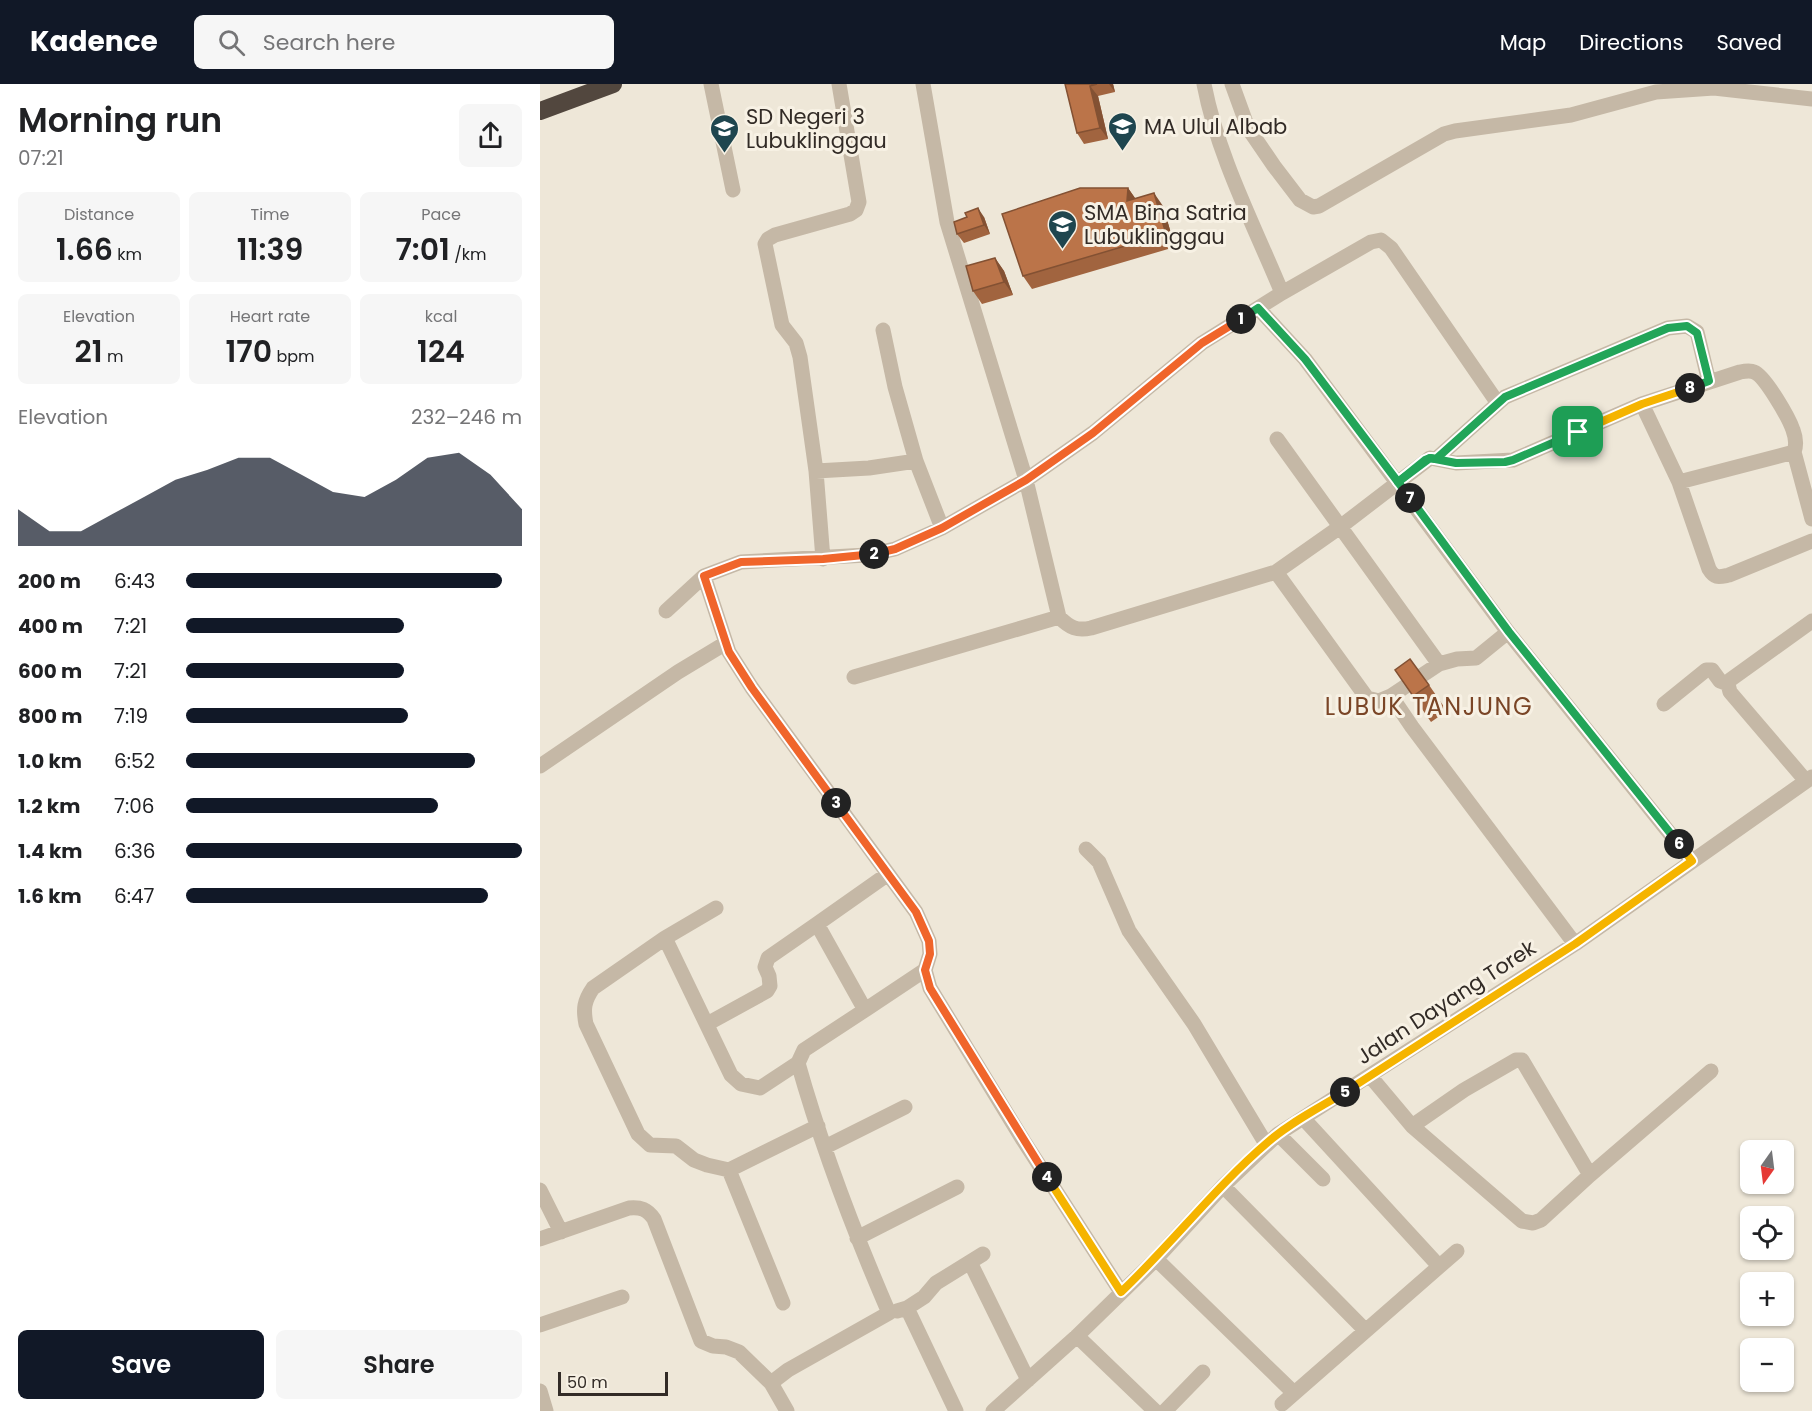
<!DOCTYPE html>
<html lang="en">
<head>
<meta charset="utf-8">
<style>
  :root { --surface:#fff; --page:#f6f6f6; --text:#202124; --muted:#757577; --accent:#111827 }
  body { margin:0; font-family:Poppins,sans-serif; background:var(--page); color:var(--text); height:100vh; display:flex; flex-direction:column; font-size:22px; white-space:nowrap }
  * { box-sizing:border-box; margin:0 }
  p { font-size:20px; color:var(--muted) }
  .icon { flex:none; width:33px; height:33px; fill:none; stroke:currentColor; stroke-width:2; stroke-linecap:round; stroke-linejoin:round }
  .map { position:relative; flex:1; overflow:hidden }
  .details { display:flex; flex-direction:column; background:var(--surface); width:540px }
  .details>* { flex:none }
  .needle { width:39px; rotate:194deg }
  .controls { position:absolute; left:1200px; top:1056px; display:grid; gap:12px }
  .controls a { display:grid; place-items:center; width:54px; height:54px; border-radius:9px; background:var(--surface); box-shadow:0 2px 4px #0004; font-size:30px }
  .scale { position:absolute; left:18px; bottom:15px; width:110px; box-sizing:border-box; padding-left:6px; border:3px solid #322b26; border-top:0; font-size:16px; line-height:21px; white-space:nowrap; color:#322b26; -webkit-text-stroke:4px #f7f1e4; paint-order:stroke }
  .pin { position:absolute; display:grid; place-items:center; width:51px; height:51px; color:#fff; margin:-26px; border-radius:12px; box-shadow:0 3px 9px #0006 }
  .km { position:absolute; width:30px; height:30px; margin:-15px; border-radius:50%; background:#222; color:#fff; font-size:16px; line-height:30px; text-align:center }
  .round { display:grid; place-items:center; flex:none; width:63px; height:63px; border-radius:9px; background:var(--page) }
  .headline { display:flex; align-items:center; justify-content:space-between; height:102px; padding:0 18px }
  h1 { font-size:33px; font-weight:600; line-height:45px }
  .metrics { display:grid; grid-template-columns:repeat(3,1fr); gap:9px; height:102px; padding:6px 18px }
  .metrics div { display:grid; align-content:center; border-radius:9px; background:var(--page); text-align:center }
  .metrics b { font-size:30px; font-weight:600 }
  .metrics small { font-size:16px; font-weight:400 }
  .metrics p { font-size:16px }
  .chart { height:168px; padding:12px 18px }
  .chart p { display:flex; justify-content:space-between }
  .chart svg { width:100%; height:108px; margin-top:6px; fill:var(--accent); opacity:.7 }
  .action { display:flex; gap:12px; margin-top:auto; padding:12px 18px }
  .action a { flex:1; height:69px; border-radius:9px; background:var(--accent); color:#fff; font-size:24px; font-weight:600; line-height:69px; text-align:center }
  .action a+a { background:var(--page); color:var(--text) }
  ul { padding:0 18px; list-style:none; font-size:20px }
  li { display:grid; grid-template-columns:96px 72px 1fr; align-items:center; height:45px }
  li i { height:15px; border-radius:8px; background:var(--accent) }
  header { display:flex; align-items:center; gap:36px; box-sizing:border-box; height:84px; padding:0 30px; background:var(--accent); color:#fff }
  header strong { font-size:28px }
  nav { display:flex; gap:33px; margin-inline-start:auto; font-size:21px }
  .search { width:420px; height:54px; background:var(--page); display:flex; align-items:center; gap:15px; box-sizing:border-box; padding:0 21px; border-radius:9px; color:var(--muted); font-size:22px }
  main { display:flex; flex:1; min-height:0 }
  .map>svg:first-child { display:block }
</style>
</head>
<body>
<header>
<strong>Kadence</strong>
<div class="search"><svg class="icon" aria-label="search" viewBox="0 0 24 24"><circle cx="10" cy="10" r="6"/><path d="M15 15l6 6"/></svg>Search here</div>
<nav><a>Map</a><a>Directions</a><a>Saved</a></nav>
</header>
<main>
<section class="details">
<div class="headline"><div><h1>Morning run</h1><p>07:21</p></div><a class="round"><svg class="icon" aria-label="share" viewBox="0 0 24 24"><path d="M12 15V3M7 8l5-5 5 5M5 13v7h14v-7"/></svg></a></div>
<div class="metrics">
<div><p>Distance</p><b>1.66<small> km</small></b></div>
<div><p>Time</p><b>11:39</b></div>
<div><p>Pace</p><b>7:01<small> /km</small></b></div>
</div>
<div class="metrics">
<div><p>Elevation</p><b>21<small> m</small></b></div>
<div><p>Heart rate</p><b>170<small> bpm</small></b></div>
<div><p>kcal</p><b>124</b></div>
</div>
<div class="chart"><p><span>Elevation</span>232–246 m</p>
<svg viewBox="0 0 160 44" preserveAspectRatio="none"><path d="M0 44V29L10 38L20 38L30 31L40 24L50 17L60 13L70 8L80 8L90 15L100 22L110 24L120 17L130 8L140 6L150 15L160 29V44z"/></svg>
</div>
<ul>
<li><b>200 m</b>6:43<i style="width:94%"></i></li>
<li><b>400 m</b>7:21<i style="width:65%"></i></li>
<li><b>600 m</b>7:21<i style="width:65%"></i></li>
<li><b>800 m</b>7:19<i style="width:66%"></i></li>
<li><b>1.0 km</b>6:52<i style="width:86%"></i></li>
<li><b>1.2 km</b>7:06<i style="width:75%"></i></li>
<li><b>1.4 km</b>6:36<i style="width:100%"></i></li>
<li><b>1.6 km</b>6:47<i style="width:90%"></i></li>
</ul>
<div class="action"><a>Save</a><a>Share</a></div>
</section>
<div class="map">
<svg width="1272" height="1327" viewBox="0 0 1272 1327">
  <rect width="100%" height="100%" fill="#eee7d8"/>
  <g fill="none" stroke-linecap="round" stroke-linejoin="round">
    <path stroke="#c5b8a6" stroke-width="15" d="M171,0L193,106
      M383,0L407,138L486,396L519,533C530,544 537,547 551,544L736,488L800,443L890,374L916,379L973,376L1102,320L1200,288C1205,287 1210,286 1214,288C1225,292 1249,334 1253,346C1256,354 1257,360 1254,368L1272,435
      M664,0C678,73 714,141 742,209
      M692,0L708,44L734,82L760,116L773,123L779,122L904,50L915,47L1031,31L1116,8L1174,4L1272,15
      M718,224L765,275L968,548L1152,777
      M343,246L355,303L376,377L402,444
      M1102,320L1139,398L1169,485C1175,495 1179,493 1189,491L1272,457
      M737,355L899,580
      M896,375L965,313L1128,244L1147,242L1157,248L1169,298
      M276,387L329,384L376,377
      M1139,398L1254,368
      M283,475L276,387L260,273L256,259L242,241L225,160L228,155L235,151L310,130L316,126L319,118L299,0
      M736,488L827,614L839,617L851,612L899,580L917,575L936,574L968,548
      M164,492L189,568L212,604L376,828L389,857L390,870L385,886L390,904L483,1056L581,1208
      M126,527L164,492L201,478L327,471L355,465L402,444L486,396L553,349L662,259L742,209L831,158L841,156L851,164L957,318
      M314,593L519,533
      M1188,600L1190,596L1272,537
      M851,612L872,643L1035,860
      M1124,620L1166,586H1172L1180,597L1188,600L1190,608L1266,697
      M0,682L138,588L186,559
      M546,765L559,778L589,847L654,940L726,1060
      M176,824L125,854L53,904C44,917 43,925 46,940L98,1050L110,1061L136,1062L154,1076L167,1081L189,1086L278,1042
      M125,854L191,991L201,1000L220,1004L258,979
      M325,926L385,886
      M167,940L227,907L230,902L229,892L225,883L228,874L277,840
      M830,992L872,1042L982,1137L993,1139L1001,1136L1050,1091L982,976H976L924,1006L872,1042
      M763,1034L898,1181
      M738,1050L783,1095
      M285,1063L365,1023
      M189,1086L243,1219
      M1050,1091L1171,987
      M683,1102L825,1246
      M0,1106L21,1148
      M317,1154L417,1103
      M0,1155L89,1124C101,1123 107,1125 114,1135L161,1257L173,1262L186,1263L199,1268L231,1299L247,1327
      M616,1175L754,1309
      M430,1178L488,1296
      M367,1224L416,1327
      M357,1227L367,1224L384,1213L396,1199L443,1170
      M0,1241L82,1213
      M537,1252L615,1327
      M231,1299L248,1286L349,1229C314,1148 282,1064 258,979L264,966L325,926L277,840L348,790
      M0,1307L6,1327
      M742,1320L917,1167
      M453,1327L537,1252L616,1175L683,1102L738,1050L1035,860L1272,693
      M625,1327L663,1288"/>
    <path stroke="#52473e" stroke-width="18" d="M0,27L73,0"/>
  </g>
  <path fill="#a1643f" d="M525,0H573L575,8L558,12L568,55L544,60L537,49Z
    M588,104L595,114L623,122L635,163L492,205L483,192Z
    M444,133L450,150L424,159L417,150Z
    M455,174L464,187L473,211L442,220L433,207Z
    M855,586L889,601L907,627L891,638Z"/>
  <path fill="#835133" d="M569,0H573L575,8Z
    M550,2L558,12L568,55L560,44Z
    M588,104L597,117H587Z
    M614,109L623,122L635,163L626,150Z
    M438,124L444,133L450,150L444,141Z
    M455,174L464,187L473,211L464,198Z"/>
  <path fill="#bb7449" stroke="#835133" stroke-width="1.5" d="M525,0H557L550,2L560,44L537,49Z
    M540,104H588L587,117L614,109L626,150L483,192L462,130Z
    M438,124L444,141L417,150L414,138L427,133L425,129Z
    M455,174L464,198L433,207L426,182Z
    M870,575L889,601L873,612L855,586Z"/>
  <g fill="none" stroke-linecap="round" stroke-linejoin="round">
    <defs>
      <path id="split-1" d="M701,235L718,224L765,275L858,398L890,374L916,379L965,378L973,376L1038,348"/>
      <path id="split-2" d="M334,470L355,465L402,444L486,396L553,349L662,259L701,235"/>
      <path id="split-3" d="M296,719L212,604L189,568L164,492L201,478L283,475L334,470"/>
      <path id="split-4" d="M296,719L376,828L389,857L390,870L385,886L390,904L507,1093"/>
      <path id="split-5" d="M507,1093L581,1208C632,1160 675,1103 728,1058C751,1038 779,1024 805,1008"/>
      <path id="split-6" d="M805,1008L1035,860L1152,777L1139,760"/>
      <path id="split-7" d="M870,414L969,548L1139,760"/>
      <path id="split-8" d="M870,414L858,398L885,376L890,374L896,375L965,313L1128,244L1147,242L1157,249L1169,297L1150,304"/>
      <path id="split-9" d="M1038,348L1102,320L1150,304"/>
    </defs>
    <use href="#split-1" stroke="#fff" stroke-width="12"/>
    <use href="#split-2" stroke="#fff" stroke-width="12"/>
    <use href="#split-3" stroke="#fff" stroke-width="12"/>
    <use href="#split-4" stroke="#fff" stroke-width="12"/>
    <use href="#split-5" stroke="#fff" stroke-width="12"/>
    <use href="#split-6" stroke="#fff" stroke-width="12"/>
    <use href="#split-7" stroke="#fff" stroke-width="12"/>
    <use href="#split-8" stroke="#fff" stroke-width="12"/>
    <use href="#split-9" stroke="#fff" stroke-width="12"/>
    <use href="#split-1" stroke="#22a559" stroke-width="8"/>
    <use href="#split-2" stroke="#f0652b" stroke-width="8"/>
    <use href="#split-3" stroke="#f0652b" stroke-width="8"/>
    <use href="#split-4" stroke="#f0652b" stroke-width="8"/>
    <use href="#split-5" stroke="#f5b400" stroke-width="8"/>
    <use href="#split-6" stroke="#f5b400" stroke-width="8"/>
    <use href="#split-7" stroke="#22a559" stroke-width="8"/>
    <use href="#split-8" stroke="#22a559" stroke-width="8"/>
    <use href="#split-9" stroke="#f5b400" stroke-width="8"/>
  </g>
  <defs>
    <symbol id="school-pin" viewBox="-11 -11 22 30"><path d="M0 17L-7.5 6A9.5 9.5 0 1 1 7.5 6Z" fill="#1f464f" stroke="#f7f1e4"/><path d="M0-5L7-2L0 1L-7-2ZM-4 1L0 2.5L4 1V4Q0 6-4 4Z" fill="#fff"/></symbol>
  </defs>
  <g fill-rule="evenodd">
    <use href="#school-pin" x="566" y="26" width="33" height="45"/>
    <use href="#school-pin" x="168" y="28" width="33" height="45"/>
    <use href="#school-pin" x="506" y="124" width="33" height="45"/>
  </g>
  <g text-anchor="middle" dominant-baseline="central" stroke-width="6" stroke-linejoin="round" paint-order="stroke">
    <g font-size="21" fill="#322b26" stroke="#f7f1e4" text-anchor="start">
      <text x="206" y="32">SD Negeri 3<tspan x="206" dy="24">Lubuklinggau</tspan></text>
      <text x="604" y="42">MA Ulul Albab</text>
      <text x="544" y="128">SMA Bina Satria<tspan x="544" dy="24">Lubuklinggau</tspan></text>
    </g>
    <g font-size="21" fill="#322b26" stroke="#f7f1e4">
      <text transform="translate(906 918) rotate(-33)">Jalan Dayang Torek</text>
    </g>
    <g font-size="24" letter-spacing="1.5" fill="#7a4526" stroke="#f7f1e4">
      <text x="889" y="622">LUBUK TANJUNG</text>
    </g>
  </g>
</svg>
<div class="controls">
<a><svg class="needle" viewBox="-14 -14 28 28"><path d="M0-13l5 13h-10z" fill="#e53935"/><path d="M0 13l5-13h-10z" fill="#757577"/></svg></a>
<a><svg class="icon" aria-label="locate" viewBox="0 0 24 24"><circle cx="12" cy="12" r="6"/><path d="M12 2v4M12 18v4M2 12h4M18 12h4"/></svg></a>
<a>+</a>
<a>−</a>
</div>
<div class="scale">50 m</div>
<div class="pin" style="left:1038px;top:348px;background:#1e9e55"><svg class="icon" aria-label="arrive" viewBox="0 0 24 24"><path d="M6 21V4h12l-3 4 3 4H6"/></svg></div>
<b class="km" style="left:701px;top:235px">1</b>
<b class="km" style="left:334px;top:470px">2</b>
<b class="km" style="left:296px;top:719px">3</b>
<b class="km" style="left:507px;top:1093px">4</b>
<b class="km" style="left:805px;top:1008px">5</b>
<b class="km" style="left:1139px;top:760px">6</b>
<b class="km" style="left:870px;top:414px">7</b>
<b class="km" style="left:1150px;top:304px">8</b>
</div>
</main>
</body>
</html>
